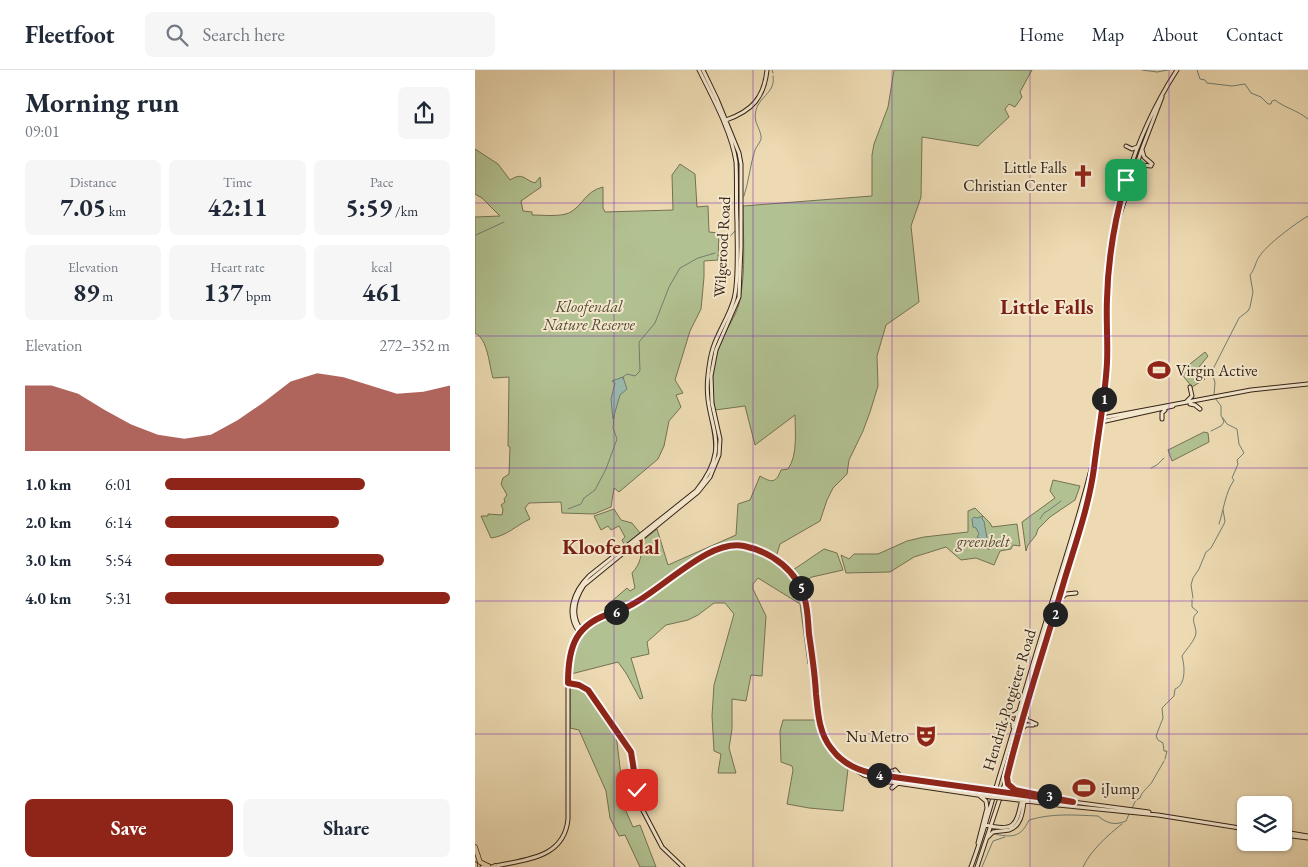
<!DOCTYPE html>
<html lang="en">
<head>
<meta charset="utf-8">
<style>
  :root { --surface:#fff; --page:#f6f6f7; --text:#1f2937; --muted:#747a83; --line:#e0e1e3; --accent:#8f2418 }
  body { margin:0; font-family:"EB Garamond",serif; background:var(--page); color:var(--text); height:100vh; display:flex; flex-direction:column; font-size:19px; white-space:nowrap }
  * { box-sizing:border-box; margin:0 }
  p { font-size:16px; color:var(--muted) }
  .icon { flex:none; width:28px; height:28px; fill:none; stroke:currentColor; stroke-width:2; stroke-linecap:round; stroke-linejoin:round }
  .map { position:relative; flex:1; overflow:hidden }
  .panel { display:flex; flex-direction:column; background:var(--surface); width:475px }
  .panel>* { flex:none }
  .tools { position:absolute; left:762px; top:726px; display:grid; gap:10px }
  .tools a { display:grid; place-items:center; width:55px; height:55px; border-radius:8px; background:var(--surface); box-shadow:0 1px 4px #0004; font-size:25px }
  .pin { position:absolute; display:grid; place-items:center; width:42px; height:42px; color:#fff; margin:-21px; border-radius:10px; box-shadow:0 2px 8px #0006 }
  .km { position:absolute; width:25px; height:25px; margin:-12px; border-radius:50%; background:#222; color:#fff; font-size:14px; line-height:25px; text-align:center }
  .round { display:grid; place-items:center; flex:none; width:52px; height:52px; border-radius:8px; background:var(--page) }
  .overview { display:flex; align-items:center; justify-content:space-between; height:85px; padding:0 25px }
  h1 { font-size:28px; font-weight:700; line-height:38px }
  .stats { display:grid; grid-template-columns:repeat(3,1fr); gap:8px; height:85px; padding:5px 25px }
  .stats div { display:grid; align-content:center; border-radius:8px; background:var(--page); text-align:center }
  .stats b { font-size:25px; font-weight:700 }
  .stats small { font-size:14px; font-weight:400 }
  .stats p { font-size:14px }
  .chart { height:140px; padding:10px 25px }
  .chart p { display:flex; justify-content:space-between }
  .chart svg { width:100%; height:90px; margin-top:5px; fill:var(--accent); opacity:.7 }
  .cta { display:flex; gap:10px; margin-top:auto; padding:10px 25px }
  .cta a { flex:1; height:58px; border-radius:8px; background:var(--accent); color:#fff; font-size:20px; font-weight:700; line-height:58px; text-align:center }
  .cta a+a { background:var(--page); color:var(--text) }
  ul { padding:0 25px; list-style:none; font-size:16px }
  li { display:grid; grid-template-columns:80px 60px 1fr; align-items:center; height:38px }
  li i { height:12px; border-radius:6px; background:var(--accent) }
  header { display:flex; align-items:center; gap:30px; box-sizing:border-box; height:70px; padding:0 25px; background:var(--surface); border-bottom:1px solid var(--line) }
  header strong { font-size:24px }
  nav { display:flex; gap:28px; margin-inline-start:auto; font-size:18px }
  .search { width:350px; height:45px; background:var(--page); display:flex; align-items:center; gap:12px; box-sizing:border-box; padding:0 18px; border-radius:8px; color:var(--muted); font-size:19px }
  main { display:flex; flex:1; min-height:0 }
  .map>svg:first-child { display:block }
</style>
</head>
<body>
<header>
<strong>Fleetfoot</strong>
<div class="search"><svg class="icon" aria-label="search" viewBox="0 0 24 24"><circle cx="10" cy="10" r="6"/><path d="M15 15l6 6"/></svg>Search here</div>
<nav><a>Home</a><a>Map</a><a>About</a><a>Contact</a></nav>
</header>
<main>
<section class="panel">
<div class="overview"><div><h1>Morning run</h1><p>09:01</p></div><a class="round"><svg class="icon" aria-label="share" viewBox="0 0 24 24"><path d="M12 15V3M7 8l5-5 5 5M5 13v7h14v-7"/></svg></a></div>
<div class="stats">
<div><p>Distance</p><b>7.05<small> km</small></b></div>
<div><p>Time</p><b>42:11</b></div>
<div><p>Pace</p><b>5:59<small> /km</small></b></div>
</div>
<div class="stats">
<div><p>Elevation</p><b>89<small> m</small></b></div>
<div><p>Heart rate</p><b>137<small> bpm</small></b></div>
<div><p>kcal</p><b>461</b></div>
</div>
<div class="chart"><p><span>Elevation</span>272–352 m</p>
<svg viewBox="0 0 160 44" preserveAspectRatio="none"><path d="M0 44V12L10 12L20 16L30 24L40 31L50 36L60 38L70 36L80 29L90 20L100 10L110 6L120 8L130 12L140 16L150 15L160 12V44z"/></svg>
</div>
<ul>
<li><b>1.0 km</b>6:01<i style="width:70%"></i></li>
<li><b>2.0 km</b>6:14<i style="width:61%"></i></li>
<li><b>3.0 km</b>5:54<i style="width:77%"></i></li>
<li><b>4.0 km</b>5:31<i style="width:100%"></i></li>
</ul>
<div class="cta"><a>Save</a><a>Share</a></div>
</section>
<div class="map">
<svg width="833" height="797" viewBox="0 0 833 797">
  <rect width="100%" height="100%" fill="#eddab2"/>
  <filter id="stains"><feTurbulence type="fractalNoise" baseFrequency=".004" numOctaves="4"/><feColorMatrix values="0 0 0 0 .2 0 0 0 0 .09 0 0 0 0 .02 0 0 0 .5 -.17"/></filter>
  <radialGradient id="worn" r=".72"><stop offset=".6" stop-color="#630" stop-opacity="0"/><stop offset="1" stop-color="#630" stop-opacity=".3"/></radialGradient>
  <path fill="#b2c191" stroke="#747254" d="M419,0H557L545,22L547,27L540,37L534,34L530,39L534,47L503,76L447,67L446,127L436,156L444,232L411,255L402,286L403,316L395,342L388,361L374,390L372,404L358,418L352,430L345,451L305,474L301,487L270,474H255L241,479L183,515L165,530L146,539L132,542L130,537L152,518L155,521L160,518L157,503C166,493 167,485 166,472L182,459L193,495L261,465L263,434L275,430L285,406C297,413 301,413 306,400L313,399C323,385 320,361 320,345L280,375L270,336L240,340C235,312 237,290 249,265C255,253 263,242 265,229C271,200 268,166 268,136L397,126V85L399,74L413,37Z
    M0,79L23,94L35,110C48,102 48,109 60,113L65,107L66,117L46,131L48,141L57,142V145C68,145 84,147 94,143C109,135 109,122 128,117V138L130,142L198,140L197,105L205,94L220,104L222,137L233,136L234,162L244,163L243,190L229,191V207L226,239L215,261L200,310L208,323L201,325L206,337L194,351L189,376L183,389L144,422L139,418L136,437L119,444L87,443L86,432L54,433L50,438L55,449C40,456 32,466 16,468L6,446H13V444L27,445L28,439L26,435L30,432L29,429L32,425L26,414L28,408L34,404L35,377L33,376L34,307L18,308C14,295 13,269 0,263V147L25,146L7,128L0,124Z
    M730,282L733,286L724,297L726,305L730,309L717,317L705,302Z
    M729,362L733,363L734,372L697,391L693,380Z
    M578,410L605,416L600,430L575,447L563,459L561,465L553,475L551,481L547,452L580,428L575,421Z
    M500,438L515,453L517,457L542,454L545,476L538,475L536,479L525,481L519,495L501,488L486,490L471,477L439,487L415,502L371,503L366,485L374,489L379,484H403L432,471L449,467L493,462V441Z
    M139,439L146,450L157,453L165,463L139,484L136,480L149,474L147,470L150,467L144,456L136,460L133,456L126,460L119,446Z
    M270,478C279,482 290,485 299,490C334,511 332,558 336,593L333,594L325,534L283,508L278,514V519L291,546L287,606L276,605L271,631L257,629V659L254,678L261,703H243L246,684L239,681L237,646L239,615L259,544L250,533H239L223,545L213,550L191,555L172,572L174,584L156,588L168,628L165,629L151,603L143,592L96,604C97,586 100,567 115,555C128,545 146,544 160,536C171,531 179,523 188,516C201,506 239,482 254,479C259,478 265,478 270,478Z
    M349,479L362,483L368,500L337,507L327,513L318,500Z
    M95,617H104L112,621L141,664L150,739L158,757L165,755L181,797H165L150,765L144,766L135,748L131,721L104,660L95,658Z
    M308,650H341L349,672L373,699L368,741L334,738L312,734L318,700L317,696L306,692L305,661Z"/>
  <path fill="#99baae" stroke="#717e71" d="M148,307L152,319L145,325L138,349L136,329L140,313L137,311Z
    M508,446L507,449L509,451L514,480L506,469L502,467L504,464L501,458L498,457L497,449L499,447L502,448Z"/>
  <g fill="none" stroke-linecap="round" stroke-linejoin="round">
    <path stroke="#717e71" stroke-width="1" d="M297,0L298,3
      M667,0L682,2L693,0
      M722,0L725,9L730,10L732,13L757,16L770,14L776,23L786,27L793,34H796L797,31L800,30C810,38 822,40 833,49
      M269,126C274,111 275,95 280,80C282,75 287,71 286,66C284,55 278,53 281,40C285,26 301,22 298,6
      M263,134L264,155
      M1,165L29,152
      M248,174L260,161
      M148,309V307L152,304L160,306L165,301L164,272L180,253L194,217L205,198L223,188L240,183
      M739,325L740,313L737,301L764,248L773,241L775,237L778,222L775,205C780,199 780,193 784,187C791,175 821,153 833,146
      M736,361L746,356L749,352L746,345V336L740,328
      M676,398L682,395L689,388
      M93,439L106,434L109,428L120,420L131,399L142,369L138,358L139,346
      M565,449L569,443L574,440L586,431
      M744,454C749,439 750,423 759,410L757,408L763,394L762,390L769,383L764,374L762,359L752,354L748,348
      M718,528L716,515L718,508L724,499L731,482L736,478L749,454L750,451L748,440
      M690,689L692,681H689L688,673L683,670L681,666L688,648L687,638L699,626L700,619C711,615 710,597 707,586C711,579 721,570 721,562C720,553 715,548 723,542L717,537V530
      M657,738L661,730L665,728C667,721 673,718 677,712C681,705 685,698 689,691
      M519,764C536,767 545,769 554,750C578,743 598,745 623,746C631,753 640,756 651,751L654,744
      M507,797L518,771L530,767
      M608,797C615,781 634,764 647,754"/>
    <defs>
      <path id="secondary" d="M251,50C277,41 289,28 292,0
        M651,76L657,79L662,77
        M667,80L669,87L677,94
        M660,97L667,95L676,96
        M643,150L667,79L687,27
        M711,332L717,326L715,317
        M715,334L720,335L725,339
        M627,348L776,320L833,314
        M687,349V343L690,340
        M626,352L698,336
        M586,528L591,524L601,523
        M107,561C95,546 99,530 109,515L223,422L235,407L244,385L245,369L237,333L236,306L241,280L264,227L266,177V94L264,83L242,29L228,0
        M104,562C90,543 99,521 114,506L221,421C261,372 227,355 233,305C234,296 235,287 238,278C243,262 254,247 259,229C264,210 262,174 262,153C261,132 262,112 261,92C257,63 237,26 224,0
        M340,607L342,631
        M93,613L107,616L113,620L154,681
        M549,641L552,650L561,654
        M530,644L539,645L543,642
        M533,649L538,653V657
        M545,660L551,655H558
        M156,682L159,710L165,730
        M378,697L404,705L517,721
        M420,700L426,707
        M409,705L414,704L417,701
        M532,708L533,715L540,720L583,728
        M417,718L423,713
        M529,723L674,742
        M527,728L583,735L683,745L771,759
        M164,733L187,777L208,797
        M510,755C543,763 541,753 548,725
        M809,762L833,766
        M809,765L833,768
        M513,767L518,762C523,761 529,761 534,760C548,756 548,737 550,725
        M503,773L512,738L511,731L505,726
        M7,797L14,796
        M17,797C48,789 89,790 93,749V594L98,573L111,555L126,546L161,534L191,511L242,479L257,475L268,476L292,484L304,491L319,506L327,522L332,545L342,651L348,667L357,681L371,694L389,705L408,711L516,727
        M496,797C508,766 516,733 526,701C539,659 551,616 564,574C585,503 610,433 625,361C634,317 630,273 632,228C635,147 658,68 702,0
        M502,797L535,698L549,641L594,496L611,436L619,391"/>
      <path id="primary" d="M0,777L5,792L13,796
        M0,794V797
        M19,797L20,796"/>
    </defs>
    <use href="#secondary" stroke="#352316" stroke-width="5"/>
    <use href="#primary" stroke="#352316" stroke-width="5.5"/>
    <use href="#secondary" stroke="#f3e7cd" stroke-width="3"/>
    <use href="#primary" stroke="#eddab2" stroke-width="4"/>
    <defs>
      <path id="secondary-bridge" d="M517,721L529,723
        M516,727L527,728"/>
    </defs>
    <use href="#secondary-bridge" stroke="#352316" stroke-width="5" stroke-linecap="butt"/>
    <use href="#secondary-bridge" stroke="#f3e7cd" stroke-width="3"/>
  </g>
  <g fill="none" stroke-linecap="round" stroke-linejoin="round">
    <defs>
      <path id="route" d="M162,720L156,682L113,620L104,615L93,613C93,575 101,553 140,542C179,531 229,468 269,476C297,482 323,501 330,530C333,541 333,553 334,564C337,584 340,604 341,624C343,643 344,663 356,678C368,695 385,701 404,705L598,732L540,720L533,714L532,707C548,640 571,574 590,508C601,472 614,435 619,398C623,363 630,329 632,293C633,272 631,250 632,229C633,189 640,148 651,110"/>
    </defs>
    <use href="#route" stroke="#fff" stroke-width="10"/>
    <use href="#route" stroke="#8f2418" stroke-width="6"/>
  </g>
  <path fill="none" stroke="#7b2cbf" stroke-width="1" stroke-opacity="0.55" d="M139,0V797M278,0V797M417,0V797M555,0V797M694,0V797M0,133H833M0,266H833M0,398H833M0,531H833M0,664H833"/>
  <defs>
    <symbol id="church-bare" viewBox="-9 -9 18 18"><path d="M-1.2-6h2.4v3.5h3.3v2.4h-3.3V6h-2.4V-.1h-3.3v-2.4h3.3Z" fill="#8f2418" stroke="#f3e7cd" stroke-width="2.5" paint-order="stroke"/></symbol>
    <symbol id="stadium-bare" viewBox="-9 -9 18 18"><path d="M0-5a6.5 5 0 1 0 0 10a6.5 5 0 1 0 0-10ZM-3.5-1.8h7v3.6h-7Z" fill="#8f2418" stroke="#f3e7cd" stroke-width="2.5" paint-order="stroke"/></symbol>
    <symbol id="theatre-bare" viewBox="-9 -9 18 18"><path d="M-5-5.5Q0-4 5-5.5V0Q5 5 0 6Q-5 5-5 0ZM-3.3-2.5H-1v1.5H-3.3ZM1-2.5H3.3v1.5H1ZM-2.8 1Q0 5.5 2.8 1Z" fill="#8f2418" stroke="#f3e7cd" stroke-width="2.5" paint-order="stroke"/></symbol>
  </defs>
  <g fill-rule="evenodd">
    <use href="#church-bare" x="592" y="90" width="32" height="32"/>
    <use href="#stadium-bare" x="668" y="284" width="32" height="32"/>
    <use href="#theatre-bare" x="435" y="650" width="32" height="32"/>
    <use href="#stadium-bare" x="593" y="702" width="32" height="32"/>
  </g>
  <g text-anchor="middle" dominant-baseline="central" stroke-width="4" stroke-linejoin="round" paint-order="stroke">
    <g font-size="16" fill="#352316" stroke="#f3e7cd" text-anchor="end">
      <text x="592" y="97">Little Falls<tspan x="592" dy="18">Christian Center</tspan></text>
      <text x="701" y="300" text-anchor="start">Virgin Active</text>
      <text x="434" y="666">Nu Metro</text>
      <text x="626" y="718" text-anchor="start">iJump</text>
    </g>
    <g font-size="16" fill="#352316" stroke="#f3e7cd">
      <text transform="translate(247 177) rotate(-87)">Wilgerood Road</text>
      <text transform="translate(534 630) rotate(-73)">Hendrik Potgieter Road</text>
    </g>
    <g font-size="16" font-style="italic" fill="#544a35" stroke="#f3e7cd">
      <text x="114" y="236">Kloofendal<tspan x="114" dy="18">Nature Reserve</tspan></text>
      <text x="508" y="471">greenbelt</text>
    </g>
    <g font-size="21" font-weight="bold" fill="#7a1f14" stroke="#f3e7cd">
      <text x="572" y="236">Little Falls</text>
      <text x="136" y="476">Kloofendal</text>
    </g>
  </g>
  <rect width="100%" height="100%" filter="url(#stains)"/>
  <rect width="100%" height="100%" fill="url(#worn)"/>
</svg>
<div class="tools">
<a><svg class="icon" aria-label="layers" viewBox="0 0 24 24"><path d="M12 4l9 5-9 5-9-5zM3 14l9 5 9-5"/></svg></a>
</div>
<div class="pin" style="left:651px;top:110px;background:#1e9e55"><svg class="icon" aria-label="arrive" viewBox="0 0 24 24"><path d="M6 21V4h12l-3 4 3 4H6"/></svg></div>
<div class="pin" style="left:162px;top:720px;background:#d93025"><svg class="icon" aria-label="check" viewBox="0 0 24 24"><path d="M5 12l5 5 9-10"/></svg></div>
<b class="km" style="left:629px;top:329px">1</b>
<b class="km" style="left:580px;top:544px">2</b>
<b class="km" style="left:574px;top:726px">3</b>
<b class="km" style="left:404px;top:705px">4</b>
<b class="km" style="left:326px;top:518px">5</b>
<b class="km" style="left:141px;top:542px">6</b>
</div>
</main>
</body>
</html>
